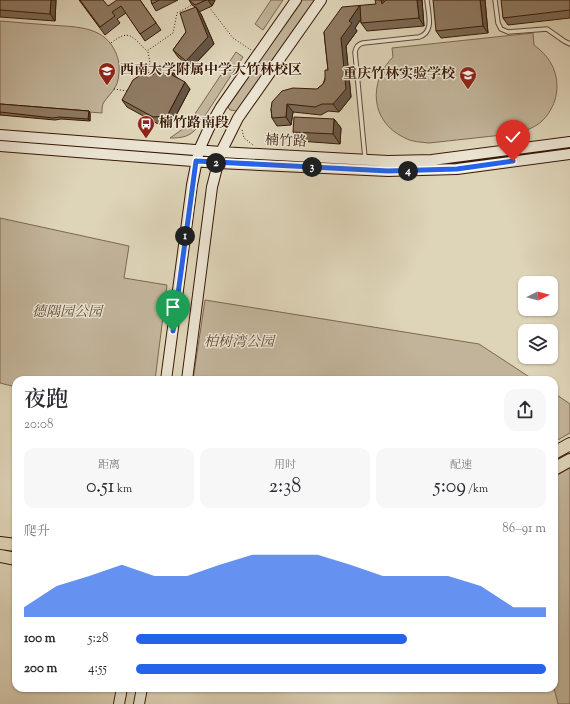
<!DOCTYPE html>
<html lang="zh">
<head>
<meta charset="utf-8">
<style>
  :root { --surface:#fff; --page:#f7f7f7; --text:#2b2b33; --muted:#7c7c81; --accent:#2563eb }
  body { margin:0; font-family:"Sorts Mill Goudy","Noto Serif SC",serif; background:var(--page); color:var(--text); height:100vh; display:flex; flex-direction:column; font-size:15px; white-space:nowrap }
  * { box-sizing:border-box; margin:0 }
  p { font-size:13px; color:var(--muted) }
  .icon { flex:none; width:22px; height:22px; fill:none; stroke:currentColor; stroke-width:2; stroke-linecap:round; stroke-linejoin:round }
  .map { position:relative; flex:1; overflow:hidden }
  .panel { position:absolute; left:12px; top:376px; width:546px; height:316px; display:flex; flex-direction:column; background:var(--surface); border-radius:12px; box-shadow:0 1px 3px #0004 }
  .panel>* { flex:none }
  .needle { width:26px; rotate:84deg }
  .fabs { position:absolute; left:518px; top:276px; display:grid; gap:8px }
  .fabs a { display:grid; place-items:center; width:40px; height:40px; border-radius:8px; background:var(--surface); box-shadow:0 1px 3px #0004; font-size:20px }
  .pin { position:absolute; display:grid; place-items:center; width:34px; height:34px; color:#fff; margin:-41px -17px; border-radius:50% 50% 50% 0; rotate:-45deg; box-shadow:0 0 4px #0007 }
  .pin .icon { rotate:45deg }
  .km { position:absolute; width:20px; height:20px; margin:-10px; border-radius:50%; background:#222; color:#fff; font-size:11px; line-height:20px; text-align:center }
  .round { display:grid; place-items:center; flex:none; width:42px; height:42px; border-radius:12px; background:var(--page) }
  .head { display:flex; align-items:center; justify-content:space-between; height:68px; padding:0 12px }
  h1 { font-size:22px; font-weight:600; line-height:30px }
  .figures { display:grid; grid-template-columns:repeat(3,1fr); gap:6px; height:68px; padding:4px 12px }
  .figures div { display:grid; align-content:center; border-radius:10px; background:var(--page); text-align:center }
  .figures b { font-size:20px; font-weight:600 }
  .figures small { font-size:11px; font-weight:400 }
  .figures p { font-size:11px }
  .chart { height:112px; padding:8px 12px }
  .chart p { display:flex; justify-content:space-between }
  .chart svg { width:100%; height:72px; margin-top:4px; fill:var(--accent); opacity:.7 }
  ul { padding:0 12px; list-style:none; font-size:13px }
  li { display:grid; grid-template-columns:64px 48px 1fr; align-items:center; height:30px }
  li i { height:10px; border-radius:5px; background:var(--accent) }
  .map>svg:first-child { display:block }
</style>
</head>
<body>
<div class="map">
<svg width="570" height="704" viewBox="0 0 570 704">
  <rect width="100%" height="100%" fill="#ded4b8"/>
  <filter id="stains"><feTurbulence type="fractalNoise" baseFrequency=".005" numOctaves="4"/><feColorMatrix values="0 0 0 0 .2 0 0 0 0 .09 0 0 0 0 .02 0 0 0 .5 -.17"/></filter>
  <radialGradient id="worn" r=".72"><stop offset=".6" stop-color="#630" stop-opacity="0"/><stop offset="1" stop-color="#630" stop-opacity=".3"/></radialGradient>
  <path fill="#c2b49a" stroke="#7e6650" d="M271,0H283L263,30L255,24Z
    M301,0H315L237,111L230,110L227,105Z
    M0,21C16,22 33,24 49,25C73,27 101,25 114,49C118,56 120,65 119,73C118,88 112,91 104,102C102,104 102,110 102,113L0,105Z
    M533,33L534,45C548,55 557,69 557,86C557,94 555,102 551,109C538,135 508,134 484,137C466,139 447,141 429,143C421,142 412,142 405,138C370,122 368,82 393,57L392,48Z
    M236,52L243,57L197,128C189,137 182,138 170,138L187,126Z
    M0,218L129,246L124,278L167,285L155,380H16V387L0,383Z
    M205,300L479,344L534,380H193Z
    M554,393L570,404V433L554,442Z
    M570,468V704H558L554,688V477Z"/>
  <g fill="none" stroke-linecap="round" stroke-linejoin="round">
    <defs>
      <path id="service" d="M495,0L498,23L501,29L508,32L547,29L564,41L570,44
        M365,158L355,52C356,47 358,44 363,43L419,37C435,32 428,13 427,0"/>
      <path id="secondary" d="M0,135L221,152L388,161L432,160L570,142
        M0,146L218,163L388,171L457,169L570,154
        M166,380L192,185L199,150L209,128L221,107L296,0
        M187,380L212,187L221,152L238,118L321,0
        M119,704L122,688
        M139,704L142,688"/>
      <path id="primary" d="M554,453L570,444
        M554,469L570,460
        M0,543L16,545
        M0,556L16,559"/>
    </defs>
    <use href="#service" stroke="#624832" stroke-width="5.5"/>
    <use href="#secondary" stroke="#391905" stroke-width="12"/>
    <use href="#primary" stroke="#391905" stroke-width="14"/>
    <path stroke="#391905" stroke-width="1" stroke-dasharray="1 2" stroke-linecap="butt" d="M209,7L233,38L251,50
      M111,43C130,28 132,37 147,51L173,33L177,13L192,5
      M148,52L150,63L148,71
      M114,89L127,91
      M242,130L244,138L253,145"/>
    <use href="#service" stroke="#eae3d1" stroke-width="3.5"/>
    <use href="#secondary" stroke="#eae3d1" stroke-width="10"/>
    <use href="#primary" stroke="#ded4b8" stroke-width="12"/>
  </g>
  <path fill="#7b6954" stroke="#391905" d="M0,0H56L55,21L0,17Z
    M79,0L108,6L140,0L161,30L145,41L126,13L117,19L120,23L105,35Z
    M151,0H178L156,11L152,4Z
    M189,0H215L212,6L199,12L201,14L214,44L191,68L178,57L173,50L186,32L195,7L192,5Z
    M422,0L424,26L367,31L361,23V19L355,28L357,31L346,46L351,97L339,112L328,111L321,115L293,112L291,125L277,126L272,118L271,109L317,89L323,84L328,70L324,32L376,4L385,2Z
    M485,0L488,33L441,38L436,31Z
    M570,0V18L508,25L503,18Z
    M173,72L177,78L190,89L172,123L158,124L127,107L122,100L153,75Z
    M0,104L89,111L90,113V121L61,119L55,120L0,115Z
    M334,119L341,128L340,144L299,141L293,132Z"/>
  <path fill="#645545" stroke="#391905" d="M51,0H56L55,21L50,14Z
    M208,0H215L212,6Z
    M381,0H384L388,12L382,4Z
    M417,0H422L424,26L419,18Z
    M480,0H485L488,33L483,26Z
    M360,5L365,13L355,28L357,31L346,46L351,97L339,112L333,104L341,38L349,21Z
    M196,7L201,14L214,44L191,68L186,61Z
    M173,72L178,79L172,75Z
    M185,82L190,89L172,123L167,116Z
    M287,104L293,112L291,125L286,117Z
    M89,111L90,113V121L88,119Z
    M334,119L341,128L340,144L333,134Z"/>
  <path fill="#8f7a62" stroke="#391905" d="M0,0H51L50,14L0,10Z
    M80,0H103L108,6L117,0H140L156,23L140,34L121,6L112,12L115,16L100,27Z
    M151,0H159L152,4Z
    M189,0H206L195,5Z
    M375,0H381L382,4L386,0H417L419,18L361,23L360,5L349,21L352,23L341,38L346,89L333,104H322L315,107L287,104L286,117L272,118L271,109L272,102L282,91L293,88L317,89L323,84L325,80V70H328L324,32L342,7L376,4Z
    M433,0H480L483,26L436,31Z
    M501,0H570V10L503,18Z
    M196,7L208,37L186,61L173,50L186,32L180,13Z
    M159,64L173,72L172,75L185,82L167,116L153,117L122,100L133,80L146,71L153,75Z
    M0,104L89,111L88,119L59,117L53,118L0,112Z
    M294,117L334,119L333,134L293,132Z"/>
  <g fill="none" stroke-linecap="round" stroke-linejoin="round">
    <defs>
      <path id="route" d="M173,331L196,161L388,171L457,169L513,161"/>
    </defs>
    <use href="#route" stroke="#fff" stroke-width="8"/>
    <use href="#route" stroke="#2563eb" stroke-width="5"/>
  </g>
  <defs>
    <symbol id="school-pin" viewBox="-11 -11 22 30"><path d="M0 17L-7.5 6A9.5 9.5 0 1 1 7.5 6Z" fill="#8f2418" stroke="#eae3d1"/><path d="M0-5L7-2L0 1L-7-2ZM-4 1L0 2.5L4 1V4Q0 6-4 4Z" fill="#fff"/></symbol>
    <symbol id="bus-pin" viewBox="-11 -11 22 30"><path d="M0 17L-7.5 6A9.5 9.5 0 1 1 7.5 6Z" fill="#8f2418" stroke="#eae3d1"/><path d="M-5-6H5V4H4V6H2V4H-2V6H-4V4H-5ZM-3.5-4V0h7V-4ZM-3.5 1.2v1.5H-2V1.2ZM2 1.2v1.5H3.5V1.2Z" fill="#fff"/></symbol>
  </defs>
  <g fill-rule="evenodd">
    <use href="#school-pin" x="97" y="61" width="20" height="27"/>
    <use href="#school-pin" x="458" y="65" width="20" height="27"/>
    <use href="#bus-pin" x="136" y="114" width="20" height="27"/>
  </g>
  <g text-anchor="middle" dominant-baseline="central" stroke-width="3" stroke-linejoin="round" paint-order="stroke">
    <g font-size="14" font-weight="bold" fill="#391905" stroke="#eae3d1" text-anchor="start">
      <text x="120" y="71">西南大学附属中学大竹林校区</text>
      <text x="455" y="75" text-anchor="end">重庆竹林实验学校</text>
      <text x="159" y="124">楠竹路南段</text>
    </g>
    <g font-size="14" fill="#391905" stroke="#eae3d1">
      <text transform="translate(286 142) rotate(3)">楠竹路</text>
    </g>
    <g font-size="14" font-style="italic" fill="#624832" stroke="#eae3d1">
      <text x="67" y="313">德隅园公园</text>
      <text x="239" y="343">柏树湾公园</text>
    </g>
  </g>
  <rect width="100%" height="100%" filter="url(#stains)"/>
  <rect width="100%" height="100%" fill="url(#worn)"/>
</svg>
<div class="fabs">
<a><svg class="needle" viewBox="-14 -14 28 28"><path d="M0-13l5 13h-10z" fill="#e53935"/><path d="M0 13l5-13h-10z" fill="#7c7c81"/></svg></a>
<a><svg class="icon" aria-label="layers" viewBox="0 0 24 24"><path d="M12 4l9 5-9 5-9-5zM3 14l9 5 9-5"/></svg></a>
</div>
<div class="pin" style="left:173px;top:331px;background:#1e9e55"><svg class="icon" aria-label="arrive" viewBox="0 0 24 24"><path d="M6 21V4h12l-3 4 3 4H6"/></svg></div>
<div class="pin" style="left:513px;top:161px;background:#d93025"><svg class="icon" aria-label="check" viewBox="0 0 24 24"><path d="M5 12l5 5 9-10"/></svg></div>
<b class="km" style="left:185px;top:236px">1</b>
<b class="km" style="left:216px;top:163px">2</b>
<b class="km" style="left:312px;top:167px">3</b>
<b class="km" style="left:408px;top:171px">4</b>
<section class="panel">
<div class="head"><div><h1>夜跑</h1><p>20:08</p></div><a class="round"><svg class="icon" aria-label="share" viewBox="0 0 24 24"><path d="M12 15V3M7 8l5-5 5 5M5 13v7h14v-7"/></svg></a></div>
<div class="figures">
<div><p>距离</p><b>0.51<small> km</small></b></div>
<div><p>用时</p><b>2:38</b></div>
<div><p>配速</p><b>5:09<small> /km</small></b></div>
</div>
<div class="chart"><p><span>爬升</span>86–91 m</p>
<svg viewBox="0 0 160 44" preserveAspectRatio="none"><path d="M0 44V38L10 25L20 19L30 12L40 19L50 19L60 12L70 6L80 6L90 6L100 12L110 19L120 19L130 19L140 25L150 38L160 38V44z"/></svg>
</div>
<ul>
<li><b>100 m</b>5:28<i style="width:66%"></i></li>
<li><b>200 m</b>4:55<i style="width:100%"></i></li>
</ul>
</section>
</div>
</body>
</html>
